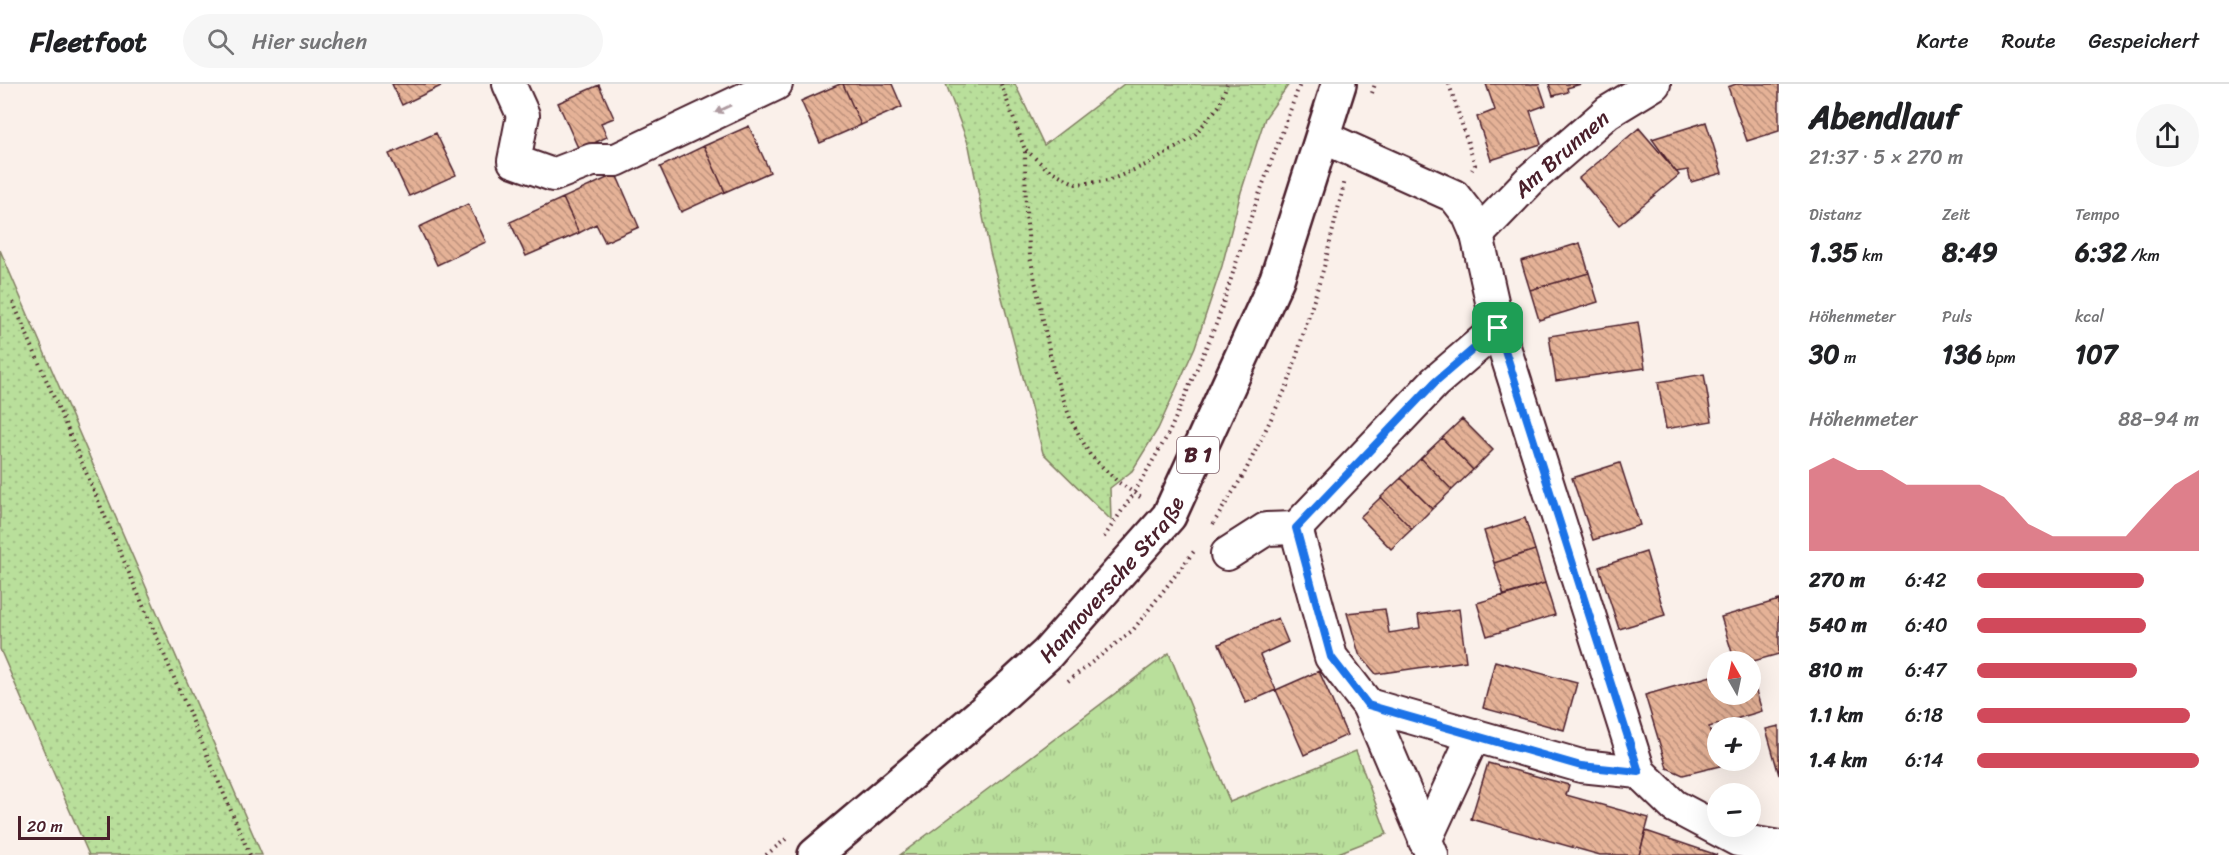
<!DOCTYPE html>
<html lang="de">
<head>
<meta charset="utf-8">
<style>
  :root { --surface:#fff; --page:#f6f6f6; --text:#202124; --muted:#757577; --line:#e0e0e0; --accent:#d1495b }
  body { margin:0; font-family:Sriracha,sans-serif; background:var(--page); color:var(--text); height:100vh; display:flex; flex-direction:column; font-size:22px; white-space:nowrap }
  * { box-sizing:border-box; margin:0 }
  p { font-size:20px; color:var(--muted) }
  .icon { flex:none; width:33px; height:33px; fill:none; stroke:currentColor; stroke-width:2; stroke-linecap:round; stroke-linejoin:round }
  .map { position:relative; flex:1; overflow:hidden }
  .drawer { display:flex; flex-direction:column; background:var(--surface); width:450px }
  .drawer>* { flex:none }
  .needle { width:39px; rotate:351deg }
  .fabs { position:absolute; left:1707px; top:567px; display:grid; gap:12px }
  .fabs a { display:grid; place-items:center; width:54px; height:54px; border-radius:50%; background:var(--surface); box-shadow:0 6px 24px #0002; font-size:30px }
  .scale { position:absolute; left:18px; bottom:15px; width:92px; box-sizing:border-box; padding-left:6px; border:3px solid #4a1f2b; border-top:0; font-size:16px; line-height:21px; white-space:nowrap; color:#4a1f2b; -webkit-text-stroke:4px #fff; paint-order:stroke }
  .pin { position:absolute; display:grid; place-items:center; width:51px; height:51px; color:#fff; margin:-26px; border-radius:12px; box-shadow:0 3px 9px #0006 }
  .round { display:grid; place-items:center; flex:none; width:63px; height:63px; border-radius:32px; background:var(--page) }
  .summary { display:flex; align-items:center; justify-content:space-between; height:102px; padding:0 30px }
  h1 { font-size:33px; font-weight:800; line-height:45px }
  .figures { display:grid; grid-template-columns:repeat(3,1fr); gap:9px; height:102px; padding:6px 30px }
  .figures div { display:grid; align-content:center }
  .figures b { font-size:26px; font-weight:800 }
  .figures small { font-size:16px; font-weight:400 }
  .figures p { font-size:16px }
  .chart { height:168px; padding:12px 30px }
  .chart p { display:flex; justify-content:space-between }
  .chart svg { width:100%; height:108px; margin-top:6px; fill:var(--accent); opacity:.7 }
  ul { padding:0 30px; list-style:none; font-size:20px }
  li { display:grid; grid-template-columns:96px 72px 1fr; align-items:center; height:45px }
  li i { height:15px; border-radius:8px; background:var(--accent) }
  header { display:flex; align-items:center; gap:36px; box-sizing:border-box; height:84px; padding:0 30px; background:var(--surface); border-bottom:2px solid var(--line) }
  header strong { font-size:28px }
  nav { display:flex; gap:33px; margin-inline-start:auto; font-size:21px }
  .search { width:420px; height:54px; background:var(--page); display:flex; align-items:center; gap:15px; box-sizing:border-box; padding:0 21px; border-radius:33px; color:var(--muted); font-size:22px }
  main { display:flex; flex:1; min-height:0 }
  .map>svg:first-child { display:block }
</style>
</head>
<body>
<header>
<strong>Fleetfoot</strong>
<div class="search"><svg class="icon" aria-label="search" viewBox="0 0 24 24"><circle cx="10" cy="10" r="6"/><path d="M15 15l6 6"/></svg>Hier suchen</div>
<nav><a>Karte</a><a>Route</a><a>Gespeichert</a></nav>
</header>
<main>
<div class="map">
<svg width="1779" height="771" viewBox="0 0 1779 771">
  <defs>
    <pattern id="grass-tufts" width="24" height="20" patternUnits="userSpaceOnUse" patternTransform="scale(1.5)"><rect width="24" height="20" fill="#b9df9b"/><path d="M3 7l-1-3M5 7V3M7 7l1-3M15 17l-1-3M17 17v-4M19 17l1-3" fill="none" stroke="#a1bf86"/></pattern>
    <pattern id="park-dots" width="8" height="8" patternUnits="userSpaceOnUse" patternTransform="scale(1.5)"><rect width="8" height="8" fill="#b9df9b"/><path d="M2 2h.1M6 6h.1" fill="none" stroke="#a1bf86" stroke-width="1.8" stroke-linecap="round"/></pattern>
    <pattern id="building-back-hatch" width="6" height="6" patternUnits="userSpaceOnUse" patternTransform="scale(1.5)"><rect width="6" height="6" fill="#e5b297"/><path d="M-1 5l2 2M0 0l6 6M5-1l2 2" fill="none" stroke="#bc907b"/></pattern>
  </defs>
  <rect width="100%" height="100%" fill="#faf0ea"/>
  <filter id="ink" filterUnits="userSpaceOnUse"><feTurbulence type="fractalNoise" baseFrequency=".0167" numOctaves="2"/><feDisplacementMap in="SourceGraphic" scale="12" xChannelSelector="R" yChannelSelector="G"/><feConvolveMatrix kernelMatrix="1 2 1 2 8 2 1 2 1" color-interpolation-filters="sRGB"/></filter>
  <g filter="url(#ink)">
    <path fill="url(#grass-tufts)" stroke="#827f63" stroke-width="1.5" d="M1169,569L1230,718L1356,667L1387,750L1333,771H900Z"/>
    <path fill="url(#park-dots)" stroke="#827f63" stroke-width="1.5" d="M946,0H1015L1044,61L1124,0H1289L1265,34L1241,108L1222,182L1195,263L1158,345L1132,387L1110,404L1111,436L1043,369L990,168L969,62Z
      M0,166L262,771H89L0,565Z"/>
    <path fill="url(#building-back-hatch)" stroke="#4a1f2b" stroke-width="1.5" d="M392,0H445L402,21Z
      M840,0H843L861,41L820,59L801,17Z
      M843,0H892L902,23L861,41Z
      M1486,0H1539L1546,21L1530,27L1541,60L1491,76L1477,33L1495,26Z
      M1549,0H1581L1567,4L1568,8L1553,12Z
      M1736,0H1779V47L1747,57L1728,3Z
      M599,1L614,34L601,39L607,53L579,66L558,19Z
      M1706,38L1722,89L1691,98L1688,86L1676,88L1652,55Z
      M749,42L770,88L725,108L704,62Z
      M1639,44L1679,91L1619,141L1579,94Z
      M436,49L456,91L409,112L389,70Z
      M704,62L725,108L681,128L660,83Z
      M616,90L639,143L605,158L596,140L579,149L563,114Z
      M563,114L579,149L526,172L510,138Z
      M468,120L486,158L437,181L419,143Z
      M1580,159L1589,189L1530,206L1521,177Z
      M1589,189L1598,218L1539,236L1530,206Z
      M1638,238L1645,284L1556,297L1549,252Z
      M1704,290L1712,337L1666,345L1658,298Z
      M1462,335L1493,366L1473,386L1442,354Z
      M1442,354L1473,386L1452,406L1421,374Z
      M1421,374L1452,406L1432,425L1401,394Z
      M1620,379L1640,441L1593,456L1572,394Z
      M1401,394L1432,425L1412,445L1381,413Z
      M1381,413L1412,445L1391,465L1360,433Z
      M1525,434L1535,466L1494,479L1484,447Z
      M1535,466L1545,499L1504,512L1494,479Z
      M1646,468L1665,531L1619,545L1599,483Z
      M1545,499L1555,531L1487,552L1477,519Z
      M1779,516V570L1750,578H1735L1721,533Z
      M1385,525L1389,549L1420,544L1418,531L1459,525L1466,577L1376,590L1359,570L1347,529Z
      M1278,534L1288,558L1260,571L1276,606L1246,619L1219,560Z
      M1495,577L1577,599L1564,646L1483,624Z
      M1319,587L1347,651L1304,671L1276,606Z
      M1750,587L1762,627L1709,643L1720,682L1683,691L1667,684L1645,611L1718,590V610H1750Z
      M1779,642V691L1766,645Z
      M1488,679L1569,701L1566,711L1649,734L1639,771H1600L1471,735Z
      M1646,747L1717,771H1639Z"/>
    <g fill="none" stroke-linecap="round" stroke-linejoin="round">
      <defs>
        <g id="minor">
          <path d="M509,0L523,31L514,77L553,91L592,76H616L776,0"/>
          <path d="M1323,53L1454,112L1468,130L1477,151L1498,244L1639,688L1674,722L1738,756L1779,763"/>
          <path id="s1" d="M1477,151L1532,94L1608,28L1654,0"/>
          <path d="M1296,444L1331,573L1368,621L1432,771"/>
          <path d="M1227,470L1266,445L1296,444L1435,298L1498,244"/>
          <path d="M1368,621L1581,682L1639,688"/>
          <path d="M1425,757L1474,651"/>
        </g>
        <g id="primary">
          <path id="s2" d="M815,771L980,631L1047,570L1169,432L1277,195L1339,0"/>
        </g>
      </defs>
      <use href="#minor" stroke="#4a1f2b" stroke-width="36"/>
      <use href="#primary" stroke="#4a1f2b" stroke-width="38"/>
      <path stroke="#4a1f2b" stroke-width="4" stroke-dasharray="1.5 4.5" stroke-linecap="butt" d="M1001,0L1025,66L1026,130L1030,172L1053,285L1070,334L1090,371L1118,398L1143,415
        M1449,0L1475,81L1472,86
        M1372,9L1375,0
        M1026,66L1046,84L1076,100L1108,97L1150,79L1192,54L1219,22L1227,0
        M13,218L250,771
        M1213,440L1244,390L1288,300L1324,183L1345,96
        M1104,453L1134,409L1169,349L1217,238L1253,127L1300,0
        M1068,597L1133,546L1195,466
        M766,771L786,755"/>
      <use href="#minor" stroke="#fff" stroke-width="32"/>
      <use href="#primary" stroke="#fff" stroke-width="33"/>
    </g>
    <defs><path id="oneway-solid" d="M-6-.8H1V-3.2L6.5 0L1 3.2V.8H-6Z" transform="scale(1.5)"/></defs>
    <use fill="#ae9aa0" href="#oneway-solid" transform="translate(723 25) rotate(155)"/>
  </g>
  <g fill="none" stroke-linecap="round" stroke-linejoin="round" filter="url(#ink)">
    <defs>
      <path id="route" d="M1498,244L1639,688L1581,682L1368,621L1331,573L1296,444L1435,298Z"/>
    </defs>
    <use href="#route" stroke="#fff" stroke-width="12"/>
    <use href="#route" stroke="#1a73e8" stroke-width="8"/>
  </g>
  <g text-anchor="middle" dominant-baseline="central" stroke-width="5" stroke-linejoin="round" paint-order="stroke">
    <rect fill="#fff" stroke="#80626b" stroke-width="1.5" x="1177" y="353" width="42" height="36" rx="4.5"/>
    <g font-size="21" font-weight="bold" fill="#4a1f2b">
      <text x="1198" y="371">B 1</text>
    </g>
    <g font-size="22" fill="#4a1f2b" stroke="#fff">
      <text stroke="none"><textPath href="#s1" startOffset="117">Am Brunnen</textPath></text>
      <text stroke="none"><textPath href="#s2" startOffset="406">Hannoversche Straße</textPath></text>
    </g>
  </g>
</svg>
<div class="fabs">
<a><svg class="needle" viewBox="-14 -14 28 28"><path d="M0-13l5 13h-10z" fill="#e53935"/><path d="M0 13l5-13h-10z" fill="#757577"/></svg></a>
<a>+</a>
<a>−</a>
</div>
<div class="scale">20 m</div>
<div class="pin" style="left:1498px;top:244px;background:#1e9e55"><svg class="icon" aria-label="arrive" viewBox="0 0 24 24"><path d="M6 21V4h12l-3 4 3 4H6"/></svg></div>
</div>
<section class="drawer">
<div class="summary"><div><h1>Abendlauf</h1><p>21:37 · 5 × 270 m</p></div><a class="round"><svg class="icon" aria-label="share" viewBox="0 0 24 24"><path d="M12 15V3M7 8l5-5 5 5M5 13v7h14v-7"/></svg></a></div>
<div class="figures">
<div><p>Distanz</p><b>1.35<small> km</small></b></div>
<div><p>Zeit</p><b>8:49</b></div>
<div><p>Tempo</p><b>6:32<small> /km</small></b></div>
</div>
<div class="figures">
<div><p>Höhenmeter</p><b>30<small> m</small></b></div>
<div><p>Puls</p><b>136<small> bpm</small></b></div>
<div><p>kcal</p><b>107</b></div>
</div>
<div class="chart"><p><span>Höhenmeter</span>88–94 m</p>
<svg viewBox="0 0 160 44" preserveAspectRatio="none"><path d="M0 44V11L10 6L20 11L30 11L40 17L50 17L60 17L70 17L80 22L90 33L100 38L110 38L120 38L130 38L140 27L150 17L160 11V44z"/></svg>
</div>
<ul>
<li><b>270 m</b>6:42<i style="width:75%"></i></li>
<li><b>540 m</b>6:40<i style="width:76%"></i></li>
<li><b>810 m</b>6:47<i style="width:72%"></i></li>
<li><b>1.1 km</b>6:18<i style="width:96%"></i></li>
<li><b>1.4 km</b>6:14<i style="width:100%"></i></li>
</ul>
</section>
</main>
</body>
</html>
